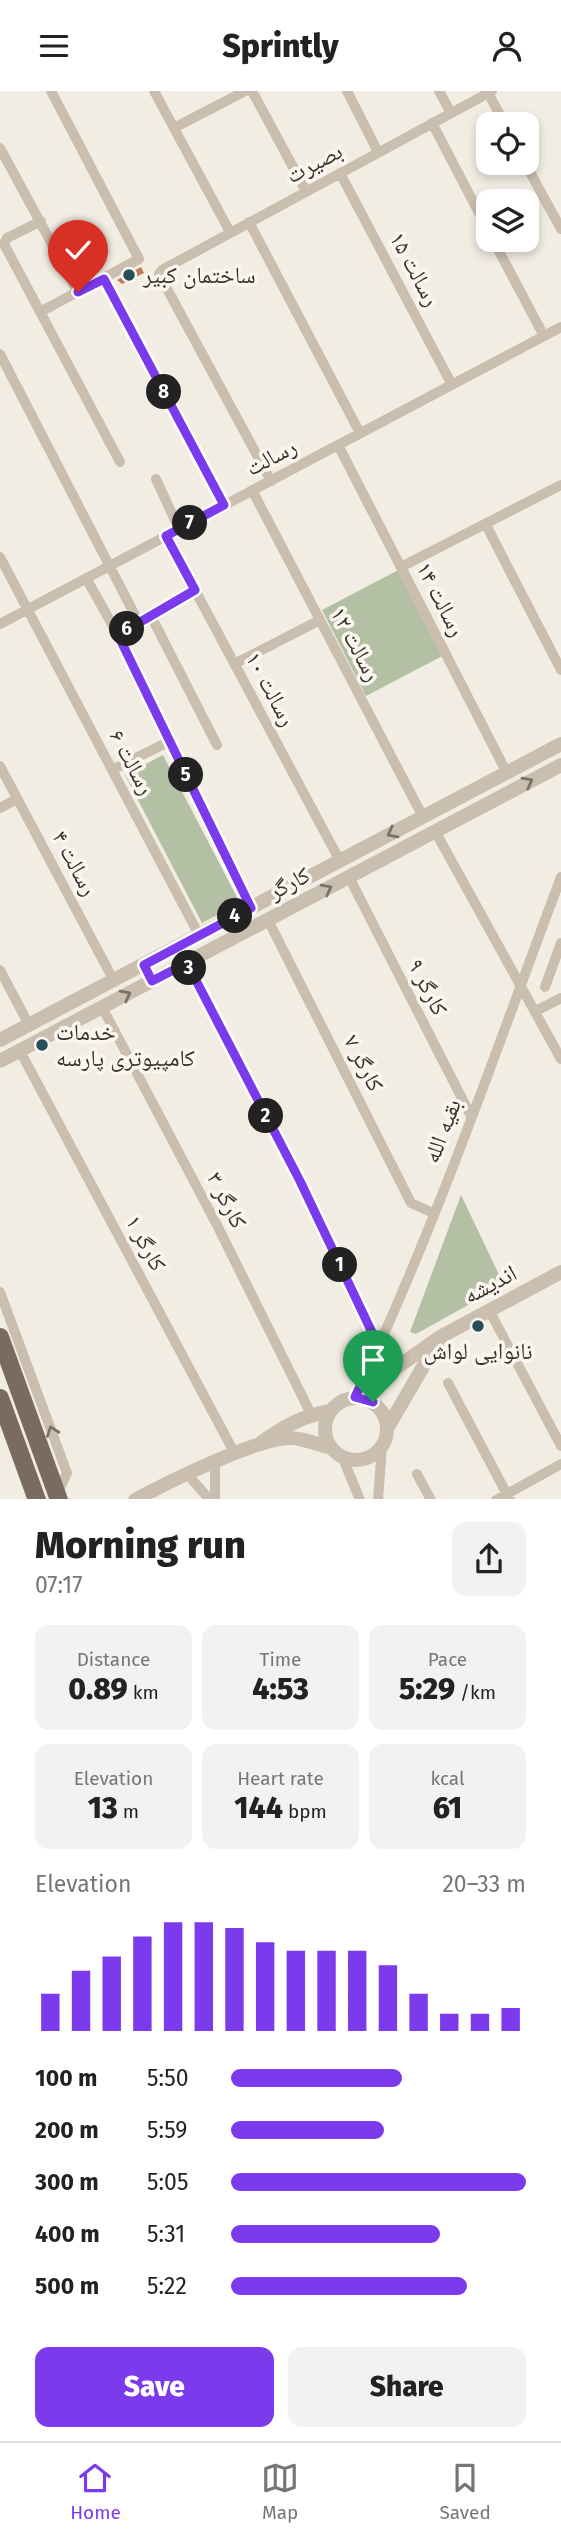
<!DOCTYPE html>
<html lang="en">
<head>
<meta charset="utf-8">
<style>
  :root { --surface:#fff; --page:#f2f2f2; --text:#222; --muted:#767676; --line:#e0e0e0; --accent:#7c3aed }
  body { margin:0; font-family:"Fira Sans","Noto Naskh Arabic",sans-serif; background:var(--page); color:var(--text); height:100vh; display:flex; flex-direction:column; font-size:26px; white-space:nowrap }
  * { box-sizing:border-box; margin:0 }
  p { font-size:23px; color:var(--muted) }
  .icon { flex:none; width:38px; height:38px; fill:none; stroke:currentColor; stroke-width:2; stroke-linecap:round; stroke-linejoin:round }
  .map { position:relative; height:1408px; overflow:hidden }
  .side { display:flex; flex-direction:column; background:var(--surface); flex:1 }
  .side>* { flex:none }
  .buttons { position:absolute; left:476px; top:21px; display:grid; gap:14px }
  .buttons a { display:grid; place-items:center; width:63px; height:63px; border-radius:14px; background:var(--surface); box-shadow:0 4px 10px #0003; font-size:35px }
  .pin { position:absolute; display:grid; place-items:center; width:60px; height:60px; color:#fff; margin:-72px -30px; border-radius:50% 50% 50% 0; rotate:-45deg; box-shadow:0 0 7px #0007 }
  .pin .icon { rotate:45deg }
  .km { position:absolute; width:35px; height:35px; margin:-18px; border-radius:50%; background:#222; color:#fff; font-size:19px; line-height:35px; text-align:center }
  .round { display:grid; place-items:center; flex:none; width:74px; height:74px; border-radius:14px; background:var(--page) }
  .summary { display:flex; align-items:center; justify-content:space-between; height:119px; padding:0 35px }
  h1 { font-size:38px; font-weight:800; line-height:52px }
  .stats { display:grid; grid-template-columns:repeat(3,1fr); gap:10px; height:119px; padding:7px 35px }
  .stats div { display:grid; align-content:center; border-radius:14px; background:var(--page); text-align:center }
  .stats b { font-size:30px; font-weight:800 }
  .stats small { font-size:19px; font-weight:400 }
  .stats p { font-size:19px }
  .chart { height:196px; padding:14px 35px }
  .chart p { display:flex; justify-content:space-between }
  .chart svg { width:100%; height:126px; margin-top:7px; stroke:var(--accent); stroke-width:6 }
  .primary-button { display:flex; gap:14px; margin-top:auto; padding:14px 35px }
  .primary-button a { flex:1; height:80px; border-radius:14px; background:var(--accent); color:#fff; font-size:28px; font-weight:800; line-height:80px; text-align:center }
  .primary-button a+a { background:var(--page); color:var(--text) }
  ul { padding:0 35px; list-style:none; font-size:23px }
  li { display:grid; grid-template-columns:112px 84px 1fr; align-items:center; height:52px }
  li i { height:18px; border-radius:9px; background:var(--accent) }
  header { display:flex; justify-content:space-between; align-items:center; height:91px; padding:0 35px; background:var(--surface); font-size:32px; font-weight:800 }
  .menu { display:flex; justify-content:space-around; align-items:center; height:98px; border-top:2px solid var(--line); background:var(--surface); font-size:19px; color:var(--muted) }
  .menu a { display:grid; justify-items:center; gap:4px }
  .menu .selected { color:var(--accent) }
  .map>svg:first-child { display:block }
</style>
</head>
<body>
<header><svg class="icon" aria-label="menu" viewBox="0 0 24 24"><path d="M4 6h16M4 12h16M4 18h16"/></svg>Sprintly<svg class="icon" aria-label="person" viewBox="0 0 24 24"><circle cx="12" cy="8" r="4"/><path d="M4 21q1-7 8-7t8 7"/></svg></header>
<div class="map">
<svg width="561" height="1409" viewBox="0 0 561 1409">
  <rect width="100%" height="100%" fill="#f2ede3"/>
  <path fill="#b3c0a3" d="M406,475L450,561L366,605L322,519Z
    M163,664L240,812L202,832L125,684Z
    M461,1104L504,1194L416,1243L410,1241Z"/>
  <path fill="#bb7b57" d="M141,176L144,182L122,193L117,189Z"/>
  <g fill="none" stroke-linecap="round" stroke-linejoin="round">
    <path stroke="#cabeaf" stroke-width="10" d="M154,0L230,141
      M252,0L306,100
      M347,0L378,61
      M439,0L451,22
      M488,2L505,33
      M432,32L488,139
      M174,37L245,0
      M0,57L78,201
      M525,72L561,138
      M340,82L452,294
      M41,130L7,147L4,153L120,371
      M249,131L360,342
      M493,149L544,245
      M104,188L224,414
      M40,221L139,168L51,0
      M0,263L139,532
      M338,354L507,682
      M156,388L179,438
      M271,390L159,183L162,179L492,0
      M252,399L423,726
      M486,434L561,579
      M166,445L340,770
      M0,466L199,844
      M401,476L561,394
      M86,487L118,544L251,817
      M151,525L217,654
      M0,533L561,236
      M118,544L195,499
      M234,573L320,529
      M0,675L114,890
      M112,679L170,650
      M0,717L17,708
      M435,740L561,968
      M349,786L471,1025
      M268,829L411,1112L433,1122
      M186,872L300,1090L379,1256
      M0,879L29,934
      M545,896L561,852
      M102,916L218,1136L311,1323
      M536,920L561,907
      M20,960L235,1363
      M0,1201L67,1382L57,1403
      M489,1219L561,1355
      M448,1292L510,1409
      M356,1304C436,1136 496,959 561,786
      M342,1365L360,1409
      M215,1372V1409
      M187,1383L210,1409
      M417,1383L431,1409
      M378,1409L382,1355
      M496,1409L561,1373"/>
    <path stroke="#cabeaf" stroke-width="14" d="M0,949L561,653
      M0,970L561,674
      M355,1306L440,1246L561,1181
      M325 1338a31 31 0 1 1 62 0a31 31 0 1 1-62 0Z
      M388,1336L438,1250
      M262,1351C284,1335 303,1325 330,1320
      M135,1409C166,1392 257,1347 290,1347C303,1347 319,1354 332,1357"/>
    <path stroke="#796b5f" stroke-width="18" d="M0,1246L59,1409
      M0,1307L37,1409"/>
  </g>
  <defs><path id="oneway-chevron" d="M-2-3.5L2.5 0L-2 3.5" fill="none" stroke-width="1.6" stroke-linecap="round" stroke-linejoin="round" transform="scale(1.75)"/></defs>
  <g stroke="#7a7167">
    <use href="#oneway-chevron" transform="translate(528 691) rotate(-28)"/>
    <use href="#oneway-chevron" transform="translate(392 742) rotate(152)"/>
    <use href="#oneway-chevron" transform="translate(327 798) rotate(-28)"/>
    <use href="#oneway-chevron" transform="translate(126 904) rotate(-28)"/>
    <use href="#oneway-chevron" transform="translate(52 1340) rotate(-110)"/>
  </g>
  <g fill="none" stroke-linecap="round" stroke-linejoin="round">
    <defs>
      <path id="route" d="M78,201L104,188L224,414L166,445L195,499L118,544L251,817L144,874L152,890L187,872L300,1090L379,1256L355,1306L373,1311"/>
    </defs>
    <use href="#route" stroke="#fff" stroke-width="14"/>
    <use href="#route" stroke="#7c3aed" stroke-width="9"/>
  </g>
  <g fill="#254e57" stroke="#faf6ef" stroke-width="2.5">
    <circle cx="129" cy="184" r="7"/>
    <circle cx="42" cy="954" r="7"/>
    <circle cx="478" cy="1235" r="7"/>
  </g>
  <g text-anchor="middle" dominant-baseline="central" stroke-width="7" stroke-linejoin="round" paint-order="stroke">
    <g font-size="23" fill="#39322c" stroke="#faf6ef">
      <text transform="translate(314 72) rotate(-28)">بصیرت</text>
      <text transform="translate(415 178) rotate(62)">رسالت ۱۵</text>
      <text transform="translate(271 366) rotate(-28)">رسالت</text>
      <text transform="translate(441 508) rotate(63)">رسالت ۱۴</text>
      <text transform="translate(356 553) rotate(62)">رسالت ۱۲</text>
      <text transform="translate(271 598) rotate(62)">رسالت ۱۰</text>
      <text transform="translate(132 671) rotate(62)">رسالت ۶</text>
      <text transform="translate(75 772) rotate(62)">رسالت ۴</text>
      <text transform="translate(289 792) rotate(-28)">کارگر</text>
      <text transform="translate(428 896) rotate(63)">کارگر ۹</text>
      <text transform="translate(364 972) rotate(63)">کارگر ۷</text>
      <text transform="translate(442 1040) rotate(-69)">بقیه الله</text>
      <text transform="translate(227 1109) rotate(63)">کارگر ۳</text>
      <text transform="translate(146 1152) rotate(62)">کارگر ۱</text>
      <text transform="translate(490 1193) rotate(-28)">اندیشه</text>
    </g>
    <g font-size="23" fill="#39322c" stroke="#faf6ef" text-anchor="start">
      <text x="143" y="184">ساختمان کبیر</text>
      <text x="56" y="941">خدمات<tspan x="56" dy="26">کامپیوتری پارسه</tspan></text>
      <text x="478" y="1260" text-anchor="middle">نانوایی لواش</text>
    </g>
  </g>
</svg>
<div class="buttons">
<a><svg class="icon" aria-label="locate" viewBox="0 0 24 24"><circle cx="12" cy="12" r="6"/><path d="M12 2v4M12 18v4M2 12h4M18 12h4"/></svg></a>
<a><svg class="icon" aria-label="layers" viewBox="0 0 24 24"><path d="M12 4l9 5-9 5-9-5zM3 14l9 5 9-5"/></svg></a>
</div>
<div class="pin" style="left:373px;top:1311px;background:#1e9e55"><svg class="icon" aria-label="arrive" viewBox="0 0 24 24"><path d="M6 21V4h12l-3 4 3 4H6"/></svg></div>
<div class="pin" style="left:78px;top:201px;background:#d93025"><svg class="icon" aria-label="check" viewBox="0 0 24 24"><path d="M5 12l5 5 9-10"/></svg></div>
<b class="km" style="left:340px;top:1174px">1</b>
<b class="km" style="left:266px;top:1025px">2</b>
<b class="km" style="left:189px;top:877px">3</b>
<b class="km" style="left:235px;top:825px">4</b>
<b class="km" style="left:186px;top:684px">5</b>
<b class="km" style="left:127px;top:538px">6</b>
<b class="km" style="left:190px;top:432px">7</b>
<b class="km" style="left:164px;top:301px">8</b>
</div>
<section class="side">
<div class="summary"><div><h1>Morning run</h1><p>07:17</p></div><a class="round"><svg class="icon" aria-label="share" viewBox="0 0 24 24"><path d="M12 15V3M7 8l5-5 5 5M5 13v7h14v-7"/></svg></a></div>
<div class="stats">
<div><p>Distance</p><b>0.89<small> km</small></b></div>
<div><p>Time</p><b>4:53</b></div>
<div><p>Pace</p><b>5:29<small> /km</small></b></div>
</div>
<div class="stats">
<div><p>Elevation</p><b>13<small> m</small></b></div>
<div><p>Heart rate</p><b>144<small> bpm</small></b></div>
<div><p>kcal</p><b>61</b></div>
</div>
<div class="chart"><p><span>Elevation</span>20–33 m</p>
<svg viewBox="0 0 160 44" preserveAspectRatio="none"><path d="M5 44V31M15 44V23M25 44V18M35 44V11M45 44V6M55 44V6M65 44V8M75 44V13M85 44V16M95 44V16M105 44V16M115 44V21M125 44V31M135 44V38M145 44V38M155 44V36"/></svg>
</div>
<ul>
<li><b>100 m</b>5:50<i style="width:58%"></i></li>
<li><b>200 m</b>5:59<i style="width:52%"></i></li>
<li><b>300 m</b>5:05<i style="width:100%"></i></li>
<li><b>400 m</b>5:31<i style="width:71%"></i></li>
<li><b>500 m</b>5:22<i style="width:80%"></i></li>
</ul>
<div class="primary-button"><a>Save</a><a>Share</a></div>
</section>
<nav class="menu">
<a class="selected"><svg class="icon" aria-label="home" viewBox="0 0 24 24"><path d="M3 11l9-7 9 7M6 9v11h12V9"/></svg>Home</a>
<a><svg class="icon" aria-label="map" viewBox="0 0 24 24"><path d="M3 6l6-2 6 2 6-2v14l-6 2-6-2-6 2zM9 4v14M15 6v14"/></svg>Map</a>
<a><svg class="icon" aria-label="saved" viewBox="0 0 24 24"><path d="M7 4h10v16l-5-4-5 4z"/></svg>Saved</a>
</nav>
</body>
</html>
